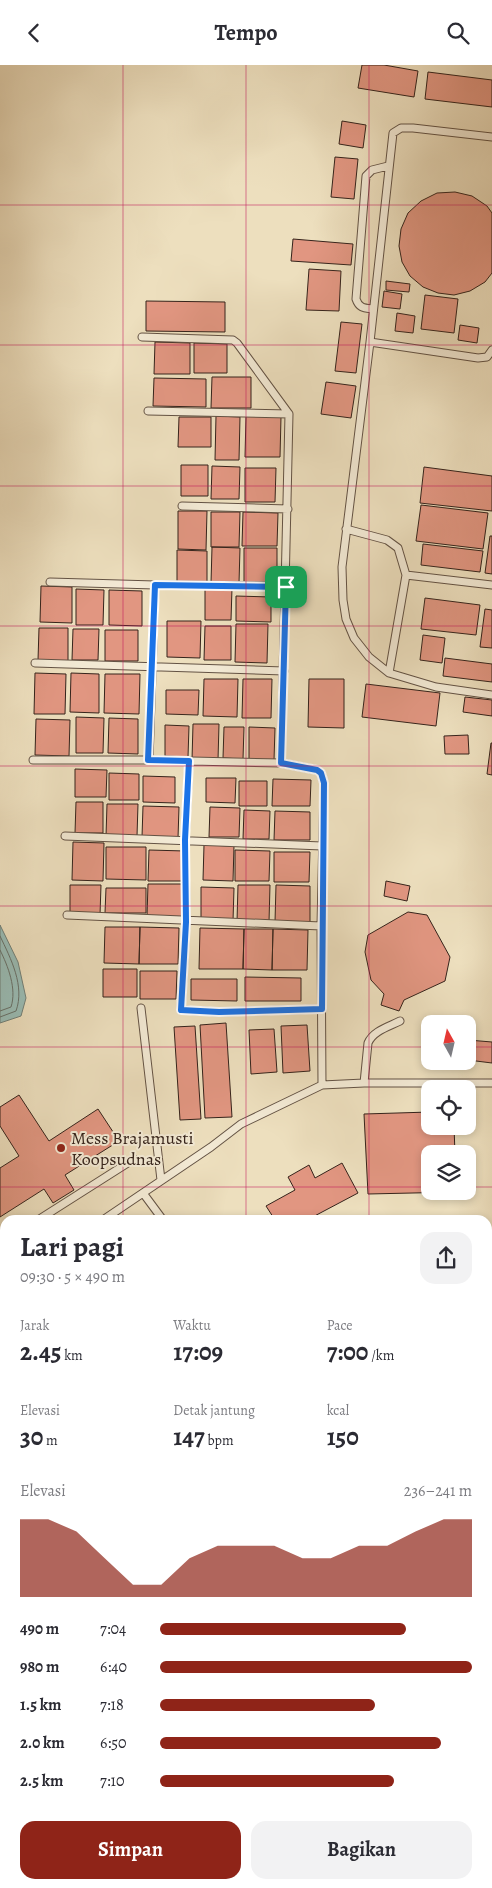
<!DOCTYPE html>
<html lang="id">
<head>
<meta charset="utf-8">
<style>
  :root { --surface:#fff; --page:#f2f2f3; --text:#2b2b33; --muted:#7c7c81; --accent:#8f2418 }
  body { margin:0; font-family:Alegreya,serif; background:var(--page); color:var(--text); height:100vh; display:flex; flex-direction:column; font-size:19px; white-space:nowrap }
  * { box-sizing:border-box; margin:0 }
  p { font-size:16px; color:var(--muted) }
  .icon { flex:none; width:28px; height:28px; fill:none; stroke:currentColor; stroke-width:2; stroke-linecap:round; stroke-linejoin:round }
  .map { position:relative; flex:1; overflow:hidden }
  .sheet { position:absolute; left:0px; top:1150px; width:492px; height:674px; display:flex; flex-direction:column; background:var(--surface); border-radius:15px 15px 0 0; box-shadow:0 2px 8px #0003 }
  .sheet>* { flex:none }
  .needle { width:32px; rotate:352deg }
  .controls { position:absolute; left:421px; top:950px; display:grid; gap:10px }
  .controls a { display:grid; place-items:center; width:55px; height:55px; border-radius:10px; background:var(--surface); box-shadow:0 2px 8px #0003; font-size:25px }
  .pin { position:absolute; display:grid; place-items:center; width:42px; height:42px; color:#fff; margin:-21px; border-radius:10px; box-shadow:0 2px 8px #0006 }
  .round { display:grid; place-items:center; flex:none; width:52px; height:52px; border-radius:15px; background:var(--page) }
  .summary { display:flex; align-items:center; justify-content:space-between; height:85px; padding:0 20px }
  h1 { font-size:28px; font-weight:600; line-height:38px }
  .figures { display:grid; grid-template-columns:repeat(3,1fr); gap:8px; height:85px; padding:5px 20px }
  .figures div { display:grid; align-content:center }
  .figures b { font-size:25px; font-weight:600 }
  .figures small { font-size:14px; font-weight:400 }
  .figures p { font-size:14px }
  .chart { height:140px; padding:10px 20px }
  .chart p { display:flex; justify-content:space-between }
  .chart svg { width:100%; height:90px; margin-top:5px; fill:var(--accent); opacity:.7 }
  .action { display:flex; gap:10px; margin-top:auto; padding:10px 20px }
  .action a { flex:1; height:58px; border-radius:15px; background:var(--accent); color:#fff; font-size:20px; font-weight:600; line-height:58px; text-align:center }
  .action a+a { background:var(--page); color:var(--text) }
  ul { padding:0 20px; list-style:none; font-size:16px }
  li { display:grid; grid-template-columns:80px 60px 1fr; align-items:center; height:38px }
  li i { height:12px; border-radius:6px; background:var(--accent) }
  header { display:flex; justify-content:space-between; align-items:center; height:65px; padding:0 20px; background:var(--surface); font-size:22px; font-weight:600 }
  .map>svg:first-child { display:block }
</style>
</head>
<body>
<header><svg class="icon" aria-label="back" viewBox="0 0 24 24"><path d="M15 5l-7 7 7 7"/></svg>Tempo<svg class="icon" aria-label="search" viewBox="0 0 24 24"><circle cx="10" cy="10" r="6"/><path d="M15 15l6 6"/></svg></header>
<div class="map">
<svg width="492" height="1823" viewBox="0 0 492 1823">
  <rect width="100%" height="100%" fill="#eddfbe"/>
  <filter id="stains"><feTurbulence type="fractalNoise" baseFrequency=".004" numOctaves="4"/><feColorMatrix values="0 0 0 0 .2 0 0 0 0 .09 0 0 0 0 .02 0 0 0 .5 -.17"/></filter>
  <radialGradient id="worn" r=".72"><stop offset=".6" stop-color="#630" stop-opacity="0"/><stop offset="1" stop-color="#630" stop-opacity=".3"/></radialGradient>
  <path fill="#b3c395" stroke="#747358" d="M488,1461H492V1535H488Z"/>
  <path fill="#99bcb5" stroke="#717f77" d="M0,860L18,897L26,933L21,951L0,958Z"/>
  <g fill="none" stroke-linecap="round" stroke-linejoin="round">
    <path stroke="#677068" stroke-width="1" d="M0,871C11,894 25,921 16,946L0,952
      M0,885C8,901 17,924 11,942L0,946"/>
  </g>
  <path fill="#e19681" stroke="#35231b" d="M362,0H384L418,6L414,32L358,23Z
    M428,7L492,15V42L425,34Z
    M342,56L366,60L363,83L339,79Z
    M335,92L358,94L354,134L331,132Z
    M455,127L472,131L487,141L492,148V208L485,217L470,226L454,230L438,228L423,222L410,211L402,197L399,181L401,164L408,148L421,136L437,128Z
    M293,174L353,179L351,200L291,196Z
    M309,204L341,206L339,246L306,245Z
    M386,216L410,219L409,227L386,225Z
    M384,226L402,229L400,244L382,242Z
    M425,230L458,234L454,268L421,264Z
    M146,236L225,237V267L146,266Z
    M397,248L415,251L413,268L395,266Z
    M341,257L362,259L356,308L335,306Z
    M460,260L479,263L477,278L458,275Z
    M155,277L190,278V309H154Z
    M194,278L227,279V308H194Z
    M212,312H251V343H211Z
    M154,313L206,314V342L153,341Z
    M326,317L356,321L351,353L321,349Z
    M216,351L240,352L239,395H215Z
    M246,351L281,352L280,392H245Z
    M179,352H211V382H178Z
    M181,400H208V431H181Z
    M212,401L240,402L239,434H211Z
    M424,402L492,411V446L420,438Z
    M245,403H276L275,437H245Z
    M421,440L488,448L483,484L416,476Z
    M178,446H207L206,485L178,484Z
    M211,447H240L239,482H211Z
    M243,447L278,448L277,481H242Z
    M490,471H492V509L485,508Z
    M423,479L483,486L480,507L421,500Z
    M212,482L240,483L239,518H211Z
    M244,483H277V520L244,519Z
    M177,485L207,486V517H177Z
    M41,521L72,522V558L40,557Z
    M205,523H232L231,555H205Z
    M76,524L104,525L103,560H76Z
    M109,525L142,526V561L109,560Z
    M236,531L271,532V557L236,556Z
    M425,533L480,540L476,570L421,564Z
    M485,544L492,545V583L480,582Z
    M167,556H201L200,593L167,592Z
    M236,559H268L267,598L235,597Z
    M205,561H231V595H204Z
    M39,563H68V596L38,595Z
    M73,564H99L98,595H72Z
    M105,565H138V596H105Z
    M423,570L445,573L442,598L420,595Z
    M445,593L492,599V617L443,611Z
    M35,608L66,609L65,649H34Z
    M71,608L99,609V648L70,647Z
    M105,609H140L139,649L104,648Z
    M204,614H238L237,652L203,651Z
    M243,614H272L271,653H242Z
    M309,614H344V663L308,662Z
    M366,619L440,628L436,661L362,652Z
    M166,625H199L198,650L166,649Z
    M465,632L492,635V651L463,647Z
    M76,652L104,653L103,688H76Z
    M109,653L138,654V689L108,688Z
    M36,654L70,655L69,691L35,690Z
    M193,659H219L218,695H192Z
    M165,660L189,661L188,692L165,691Z
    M224,662H244L243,694L223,693Z
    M249,662L275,663L274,695L249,694Z
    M468,670L469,689H445L444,671Z
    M491,678H492V710L487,709Z
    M75,704L107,705L106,732H75Z
    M109,708L139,709V735H109Z
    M143,711L175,712V738L143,737Z
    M206,713H236L235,738L206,737Z
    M273,714L311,715L310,741H272Z
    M239,716H267V741H239Z
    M76,737H103V768H75Z
    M107,739H138L137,771H106Z
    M143,741L179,742L178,773L142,772Z
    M210,742L240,743L239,772H209Z
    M244,745L270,746L269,774H243Z
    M275,746L310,747V775H274Z
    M73,777L104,778L103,816L72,815Z
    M204,780L234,781L233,816L203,815Z
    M106,782H146V815L106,814Z
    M149,785L185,786L184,816H148Z
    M235,785L270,786L269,816H235Z
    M274,787H310L309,817H274Z
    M386,816L410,821L407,836L384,831Z
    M148,819H183V852L147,851Z
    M70,820H101L100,850H70Z
    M238,820H270L269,857H237Z
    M276,820L310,821V857H275Z
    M201,822L234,823L233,856L201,855Z
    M106,823H146V848H105Z
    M408,847L427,850L450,892L445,916L404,935L399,946L381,940L384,929L371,915L365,887L368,870Z
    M105,862H140L139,899L104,898Z
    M140,862L179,863L178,899H139Z
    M200,863L244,864L243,904H199Z
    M244,864H273L272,905L243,904Z
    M273,864L308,865L307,905H272Z
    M103,904H137V932H103Z
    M140,906H177L176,934H140Z
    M245,912L301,913V936H245Z
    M191,914H237V936L191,935Z
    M226,958L232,1052L205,1053L200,960Z
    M307,960L310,1006L283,1008L281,961Z
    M195,961L201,1054L180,1055L174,962Z
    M274,964L277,1007L251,1009L249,965Z
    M468,975L492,977V998L468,995Z
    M19,1030L49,1076L98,1044L119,1076L65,1110L74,1125L53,1138L44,1124L0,1152V1103L19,1091L0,1061V1042Z
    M430,1047V1061H454L455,1089H430V1126L457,1127L368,1129L364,1049Z
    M342,1098L358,1128L307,1155H275L266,1141L295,1125L288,1112L309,1100L315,1113Z
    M0,1286H5V1316H0Z
    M0,1319L5,1320V1352L0,1351Z
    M0,1360L5,1361V1392L0,1391Z
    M0,1395L5,1396V1428H0Z
    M0,1442H5V1472H0Z
    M0,1475L5,1476V1514H0Z
    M0,1521H4L1,1551L0,1550Z"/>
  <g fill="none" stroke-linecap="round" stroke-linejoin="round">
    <defs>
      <path id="service" d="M372,244C364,243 359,243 356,234L366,111L372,105L388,101
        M142,272L233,275L237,278L289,349L281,698L317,705L321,708L324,718L321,861L322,1020
        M370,277L393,68L401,63H413L492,72
        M492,285L487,292L478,293L370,277L342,502L343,535L346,554L354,573L369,592L389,608L436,622L492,630
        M148,346L289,349
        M182,441L288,444
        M346,464L387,475L398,483L406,510L389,608
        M406,510L492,520
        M50,517L155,520
        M35,598L284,606
        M33,695H149
        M189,696L185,775L186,857L181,945L219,947L322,944
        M281,698L149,695L155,520L286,521
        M65,771L322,781
        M67,850L321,861
        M141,943L161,1115
        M364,1018L368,978C373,966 388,962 400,956
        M143,1128L163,1155
        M38,1155L134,1094
        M103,1155L211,1082L241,1059L322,1020L364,1018H492
        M0,1179L5,1176
        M0,1220L5,1217
        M0,1756L5,1757"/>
    </defs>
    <use href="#service" stroke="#635244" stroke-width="9"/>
    <use href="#service" stroke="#f3ead5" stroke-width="7"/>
  </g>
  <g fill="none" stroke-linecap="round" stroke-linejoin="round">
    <defs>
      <path id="route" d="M155,520L286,522L281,698L317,705L321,708L324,718L322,944L219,947L181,945L186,857L185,775L189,696L148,695Z"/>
    </defs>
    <use href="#route" stroke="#fff" stroke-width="10"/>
    <use href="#route" stroke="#1a73e8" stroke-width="6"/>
  </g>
  <path fill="none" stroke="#c2185b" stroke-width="1" stroke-opacity="0.55" d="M123,0V1155M246,0V1155M369,0V1155M0,140H492M0,280H492M0,421H492M0,561H492M0,701H492M0,841H492M0,982H430M468,982H492M0,1122H430M468,1122H492M0,1262H5M488,1262H492M0,1402H5M488,1402H492M0,1543H5M488,1543H492M0,1683H5M488,1683H492M123,1819V1823M246,1819V1823M369,1819V1823"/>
  <circle fill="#8f2418" stroke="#f3ead5" stroke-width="2" cx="61" cy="1083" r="5"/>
  <g text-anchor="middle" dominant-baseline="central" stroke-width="4" stroke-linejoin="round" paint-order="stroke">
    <g font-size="18" fill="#35231b" stroke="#f3ead5" text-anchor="start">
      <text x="71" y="1073">Mess Brajamusti<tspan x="71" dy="21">Koopsudnas</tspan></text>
    </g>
  </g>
  <rect width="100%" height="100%" filter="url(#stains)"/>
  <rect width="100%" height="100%" fill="url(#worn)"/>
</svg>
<div class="controls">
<a><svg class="needle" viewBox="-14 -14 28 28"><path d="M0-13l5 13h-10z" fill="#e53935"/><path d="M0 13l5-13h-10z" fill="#7c7c81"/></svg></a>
<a><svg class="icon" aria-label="locate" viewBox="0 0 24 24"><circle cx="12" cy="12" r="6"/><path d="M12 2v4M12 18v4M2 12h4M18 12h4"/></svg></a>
<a><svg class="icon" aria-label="layers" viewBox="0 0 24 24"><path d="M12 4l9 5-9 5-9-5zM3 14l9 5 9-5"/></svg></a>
</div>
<div class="pin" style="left:286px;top:522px;background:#1e9e55"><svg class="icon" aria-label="arrive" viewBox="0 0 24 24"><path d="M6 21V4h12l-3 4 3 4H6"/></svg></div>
<section class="sheet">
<div class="summary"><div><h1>Lari pagi</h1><p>09:30 · 5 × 490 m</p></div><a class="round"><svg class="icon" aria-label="share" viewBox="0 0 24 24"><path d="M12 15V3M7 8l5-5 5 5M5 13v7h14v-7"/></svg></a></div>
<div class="figures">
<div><p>Jarak</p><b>2.45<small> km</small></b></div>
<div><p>Waktu</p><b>17:09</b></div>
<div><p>Pace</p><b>7:00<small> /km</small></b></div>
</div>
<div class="figures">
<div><p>Elevasi</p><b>30<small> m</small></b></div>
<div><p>Detak jantung</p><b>147<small> bpm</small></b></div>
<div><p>kcal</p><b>150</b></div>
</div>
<div class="chart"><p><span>Elevasi</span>236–241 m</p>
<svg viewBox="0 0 160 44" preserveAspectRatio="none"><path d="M0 44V6L10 6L20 12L30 25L40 38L50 38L60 25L70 19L80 19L90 19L100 25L110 25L120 19L130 19L140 12L150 6L160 6V44z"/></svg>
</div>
<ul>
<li><b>490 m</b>7:04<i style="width:79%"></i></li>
<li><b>980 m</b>6:40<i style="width:100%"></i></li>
<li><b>1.5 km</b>7:18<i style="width:69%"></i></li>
<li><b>2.0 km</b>6:50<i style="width:90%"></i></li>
<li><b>2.5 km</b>7:10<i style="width:75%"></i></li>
</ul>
<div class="action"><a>Simpan</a><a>Bagikan</a></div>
</section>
</div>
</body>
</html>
